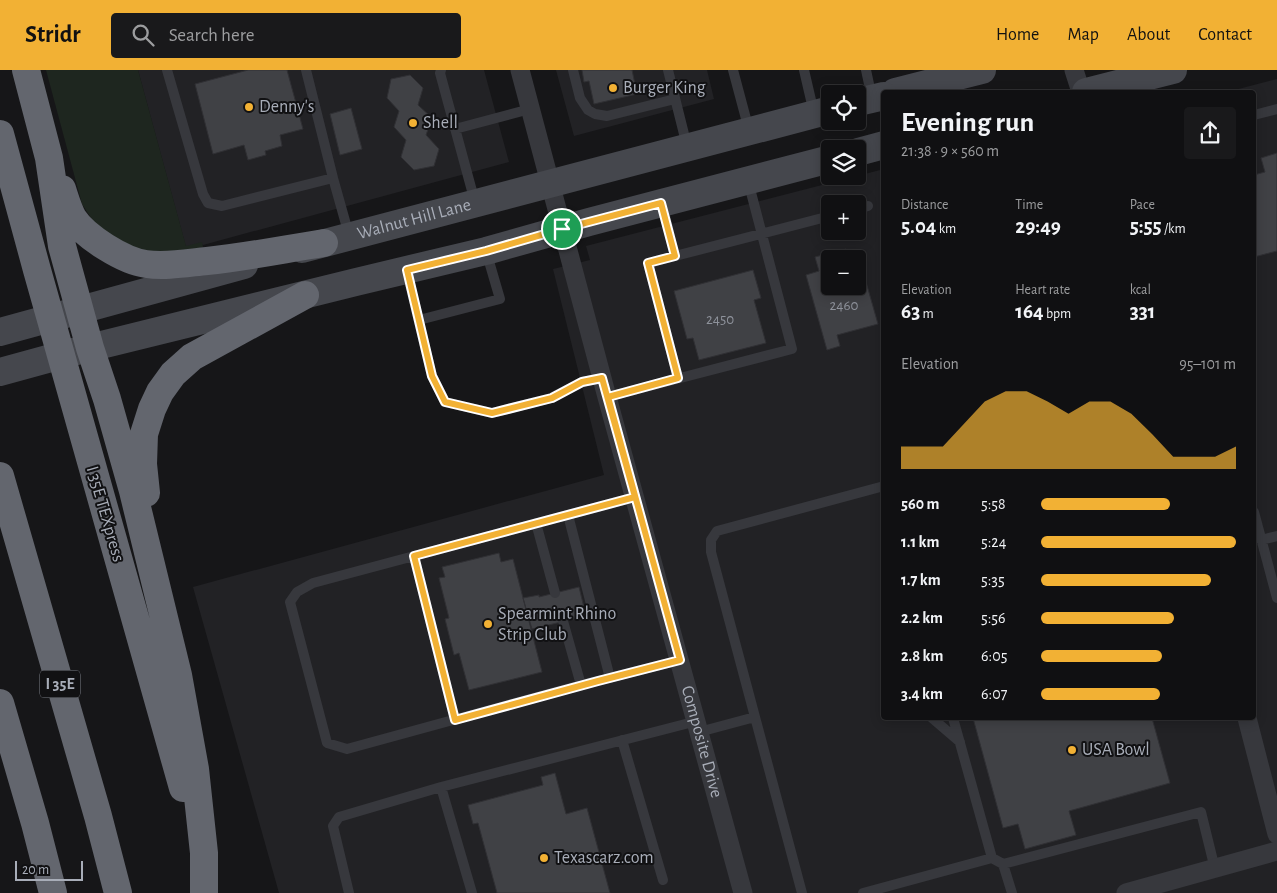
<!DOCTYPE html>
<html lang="en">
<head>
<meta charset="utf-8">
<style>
  :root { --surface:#101012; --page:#19191b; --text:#f1f3f6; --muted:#9c9d9f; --line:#303032; --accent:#f2b134 }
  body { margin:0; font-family:"Alegreya Sans",sans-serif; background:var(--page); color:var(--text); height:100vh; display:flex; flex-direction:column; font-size:19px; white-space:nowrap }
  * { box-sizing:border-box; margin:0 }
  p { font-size:16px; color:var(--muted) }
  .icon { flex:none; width:28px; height:28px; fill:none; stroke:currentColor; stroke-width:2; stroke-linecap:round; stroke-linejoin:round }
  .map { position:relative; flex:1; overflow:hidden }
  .details { position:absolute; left:881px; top:20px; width:375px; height:630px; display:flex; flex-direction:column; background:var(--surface); border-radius:5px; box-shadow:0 2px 12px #0003,0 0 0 1px var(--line) }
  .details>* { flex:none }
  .fabs { position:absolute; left:821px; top:15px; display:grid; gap:10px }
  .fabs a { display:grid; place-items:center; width:45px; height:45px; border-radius:5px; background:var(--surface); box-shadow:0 2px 12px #0003,0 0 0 1px var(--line); font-size:25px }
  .scale { position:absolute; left:15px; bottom:12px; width:68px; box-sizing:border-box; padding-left:5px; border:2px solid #a8adb8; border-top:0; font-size:14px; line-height:18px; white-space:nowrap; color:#a8adb8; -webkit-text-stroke:4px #111113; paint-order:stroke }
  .pin { position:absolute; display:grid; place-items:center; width:42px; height:42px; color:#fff; margin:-21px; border:2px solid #fff; border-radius:50%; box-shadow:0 1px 5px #0007 }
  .round { display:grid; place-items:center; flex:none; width:52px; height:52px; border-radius:5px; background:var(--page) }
  .head { display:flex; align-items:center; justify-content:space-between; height:85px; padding:0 20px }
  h1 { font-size:28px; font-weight:600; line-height:38px }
  .figures { display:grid; grid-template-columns:repeat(3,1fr); gap:8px; height:85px; padding:5px 20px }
  .figures div { display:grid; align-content:center }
  .figures b { font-size:21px; font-weight:600 }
  .figures small { font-size:14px; font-weight:400 }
  .figures p { font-size:14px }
  .chart { height:140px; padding:10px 20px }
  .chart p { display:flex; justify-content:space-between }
  .chart svg { width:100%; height:90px; margin-top:5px; fill:var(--accent); opacity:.7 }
  ul { padding:0 20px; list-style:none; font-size:16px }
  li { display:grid; grid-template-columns:80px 60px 1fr; align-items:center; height:38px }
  li i { height:12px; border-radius:6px; background:var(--accent) }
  header { display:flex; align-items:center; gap:30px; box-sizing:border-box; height:70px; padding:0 25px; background:var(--accent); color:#111 }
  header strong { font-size:24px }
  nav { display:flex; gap:28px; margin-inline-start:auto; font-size:18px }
  .search { width:350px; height:45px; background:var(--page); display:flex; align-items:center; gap:12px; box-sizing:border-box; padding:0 18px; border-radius:5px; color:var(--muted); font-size:19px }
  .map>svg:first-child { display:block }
</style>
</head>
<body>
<header>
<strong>Stridr</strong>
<div class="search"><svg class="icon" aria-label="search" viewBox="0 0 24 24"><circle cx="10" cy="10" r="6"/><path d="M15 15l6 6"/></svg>Search here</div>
<nav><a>Home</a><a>Map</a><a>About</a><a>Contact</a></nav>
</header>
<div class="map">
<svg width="1277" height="823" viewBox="0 0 1277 823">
  <rect width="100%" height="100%" fill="#161618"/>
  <path fill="#222225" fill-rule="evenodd" d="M138,0H484L509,92L203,175L201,173L186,177Z
    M556,0H707L714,29L574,66Z
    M1277,9V823H279L193,517L604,405L553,199L590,190L586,176L884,99V648H1254V22H1227ZM830,134H858V161H830ZM830,189H858V216H830Z"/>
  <path fill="#1e261f" d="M46,0H138L186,176L202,172L203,177L151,187L97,157L82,134Z"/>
  <path fill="#404145" stroke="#303034" d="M248,0H287L303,59L280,65L282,76L265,81L266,85L248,90L244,75L213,84L195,14Z
    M582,0H632L637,24L594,34L589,11L584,12Z
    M410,5L423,18L418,35L432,48L426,65L439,79L434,96L414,100L401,87L406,70L394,57L399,41L387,28L391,9Z
    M351,38L362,79L340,85L330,44Z
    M1277,83V181L1254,187V105L1265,102L1261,88Z
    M846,179L848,189H830V216H858V191H860L878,254L837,265L840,276L827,280L806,205L819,201L815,187Z
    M753,200L761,228L754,230L766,273L699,290L693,268L687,269L674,221Z
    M499,483L501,492L513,489L542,602L469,620L459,583L454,585L445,549L449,548L439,508L445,507L442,497Z
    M579,517L586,546L532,559L523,528L539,525V527Z
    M973,648H1152L1170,713L1069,741L1076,765L1025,779L1018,754L1003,758Z
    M555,703L566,744L587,738L610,823H497L478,753L473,754L468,735L543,715L541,707Z"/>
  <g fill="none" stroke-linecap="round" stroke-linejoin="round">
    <path stroke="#37383d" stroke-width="10" d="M167,0L203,124L208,133L222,136L333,108
      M306,0L333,108L349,165
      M441,0L440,3L475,132
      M573,0L580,28L588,40L595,44L607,46L675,29
      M668,0L687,76
      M733,0L749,60
      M804,0L814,43
      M866,0L872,28
      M1254,45L1277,39
      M455,59L530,39
      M662,134L675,186
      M858,139L868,136
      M407,202L432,306L445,332L492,343L551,328L582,312L602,308
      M419,250L500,229L486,181
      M678,308L648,193L830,146
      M607,327L792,279L748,111
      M635,427L313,513L297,522L290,532L327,673L347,679L581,615L680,590
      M1254,442L1277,528
      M568,445L610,608
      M536,453L555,523
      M1261,470L1277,466
      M414,486L455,650
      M563,551L581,615
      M755,647L711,482V470L717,461L884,416
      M932,648L960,672
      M953,648L992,788
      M699,662L755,647L802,823
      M622,670L663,810
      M441,717L472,823
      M349,823L333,756L339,747L441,717L697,651
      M863,823L992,788L1003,794
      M1012,823L1003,794L1201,742L1215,799"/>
    <g stroke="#37383d" stroke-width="19">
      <path id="s1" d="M520,0L607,327L743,823"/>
      <path d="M1074,0L1081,22"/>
      <path d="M1247,648L1277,764"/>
      <path d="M1126,823L1277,781"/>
    </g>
    <g stroke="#45474d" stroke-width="28">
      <path d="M895,22L982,0"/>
      <path d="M1086,22L1173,0"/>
      <path d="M858,32L884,26"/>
      <path d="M858,82L884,75"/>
      <path id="s2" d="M302,179L830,40"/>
      <path d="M0,262L244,195"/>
      <path d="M0,302L73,282L356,212L486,181L589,152L830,89"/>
    </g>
    <path stroke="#63666e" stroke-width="28" d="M26,0L49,88L62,176L90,278L107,329L133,421L178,605L195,699L204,783V823
      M0,64L37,200L183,718
      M62,119C65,128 68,139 73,148C85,167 124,191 146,194C166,197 187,193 207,191C246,187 285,179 324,173
      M0,406L98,746L118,823
      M146,423L143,394L144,364L152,339L160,322L173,304L192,287L305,225
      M0,633L35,753L53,823"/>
  </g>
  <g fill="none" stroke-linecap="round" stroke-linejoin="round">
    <defs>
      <path id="route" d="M562,159L486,181L407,200L432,306L445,332L492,343L552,328L582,312L602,308L635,427L414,486L455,650L598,611L680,590L608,327L678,308L648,193L675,186L661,133L562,159"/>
    </defs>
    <use href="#route" stroke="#fff" stroke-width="10"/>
    <use href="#route" stroke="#f2b134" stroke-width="6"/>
  </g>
  <g fill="#f2b134" stroke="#111113" stroke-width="2">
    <circle cx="613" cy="18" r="5"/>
    <circle cx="249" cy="37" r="5"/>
    <circle cx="413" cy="53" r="5"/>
    <circle cx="488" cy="554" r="5"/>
    <circle cx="1072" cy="680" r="5"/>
    <circle cx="544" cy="788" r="5"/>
  </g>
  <g text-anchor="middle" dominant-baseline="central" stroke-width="4" stroke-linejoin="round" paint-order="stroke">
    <g font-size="15" fill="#8e929b">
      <text x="844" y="235">2460</text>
      <text x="720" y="249">2450</text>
    </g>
    <rect fill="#111113" stroke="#7b7e86" stroke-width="1" x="40" y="600.5" width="40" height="27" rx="4"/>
    <g font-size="16" font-weight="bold" fill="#a8adb8">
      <text x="60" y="614">I 35E</text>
    </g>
    <g font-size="18" fill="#a8adb8" stroke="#111113" text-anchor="start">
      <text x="623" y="18">Burger King</text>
      <text x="259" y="37">Denny's</text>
      <text x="423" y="53">Shell</text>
      <text x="498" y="544">Spearmint Rhino<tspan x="498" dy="21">Strip Club</tspan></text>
      <text x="1082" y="680">USA Bowl</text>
      <text x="554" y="788">Texascarz.com</text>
    </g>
    <g font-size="18" fill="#a8adb8" stroke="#111113">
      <text stroke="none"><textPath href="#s2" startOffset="116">Walnut Hill Lane</textPath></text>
      <text transform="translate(105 444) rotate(74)">I 35E TEXpress</text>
      <text stroke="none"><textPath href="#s1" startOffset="696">Composite Drive</textPath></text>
    </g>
  </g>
</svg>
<div class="fabs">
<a><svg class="icon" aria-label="locate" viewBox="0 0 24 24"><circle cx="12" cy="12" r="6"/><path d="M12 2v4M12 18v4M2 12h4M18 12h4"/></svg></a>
<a><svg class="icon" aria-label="layers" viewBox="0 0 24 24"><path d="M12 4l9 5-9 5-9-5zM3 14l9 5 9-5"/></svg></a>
<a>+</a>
<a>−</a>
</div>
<div class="scale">20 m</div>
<div class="pin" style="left:562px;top:159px;background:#1e9e55"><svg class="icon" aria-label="arrive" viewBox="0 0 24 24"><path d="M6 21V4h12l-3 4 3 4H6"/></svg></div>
<section class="details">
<div class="head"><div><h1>Evening run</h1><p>21:38 · 9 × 560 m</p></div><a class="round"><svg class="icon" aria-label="share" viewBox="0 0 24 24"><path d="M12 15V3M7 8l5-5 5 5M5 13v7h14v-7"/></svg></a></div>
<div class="figures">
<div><p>Distance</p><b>5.04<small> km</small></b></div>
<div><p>Time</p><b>29:49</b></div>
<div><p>Pace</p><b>5:55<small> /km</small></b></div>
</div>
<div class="figures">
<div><p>Elevation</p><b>63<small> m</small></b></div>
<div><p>Heart rate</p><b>164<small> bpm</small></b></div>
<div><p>kcal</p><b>331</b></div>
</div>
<div class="chart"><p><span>Elevation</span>95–101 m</p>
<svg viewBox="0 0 160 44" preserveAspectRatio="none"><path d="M0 44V33L10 33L20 33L30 22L40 11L50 6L60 6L70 11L80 17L90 11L100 11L110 17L120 27L130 38L140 38L150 38L160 33V44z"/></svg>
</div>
<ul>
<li><b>560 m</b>5:58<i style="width:66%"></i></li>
<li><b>1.1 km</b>5:24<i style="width:100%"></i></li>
<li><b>1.7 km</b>5:35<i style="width:87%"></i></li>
<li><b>2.2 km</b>5:56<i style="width:68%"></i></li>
<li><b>2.8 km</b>6:05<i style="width:62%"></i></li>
<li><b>3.4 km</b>6:07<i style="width:61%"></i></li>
</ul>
</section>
</div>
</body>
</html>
